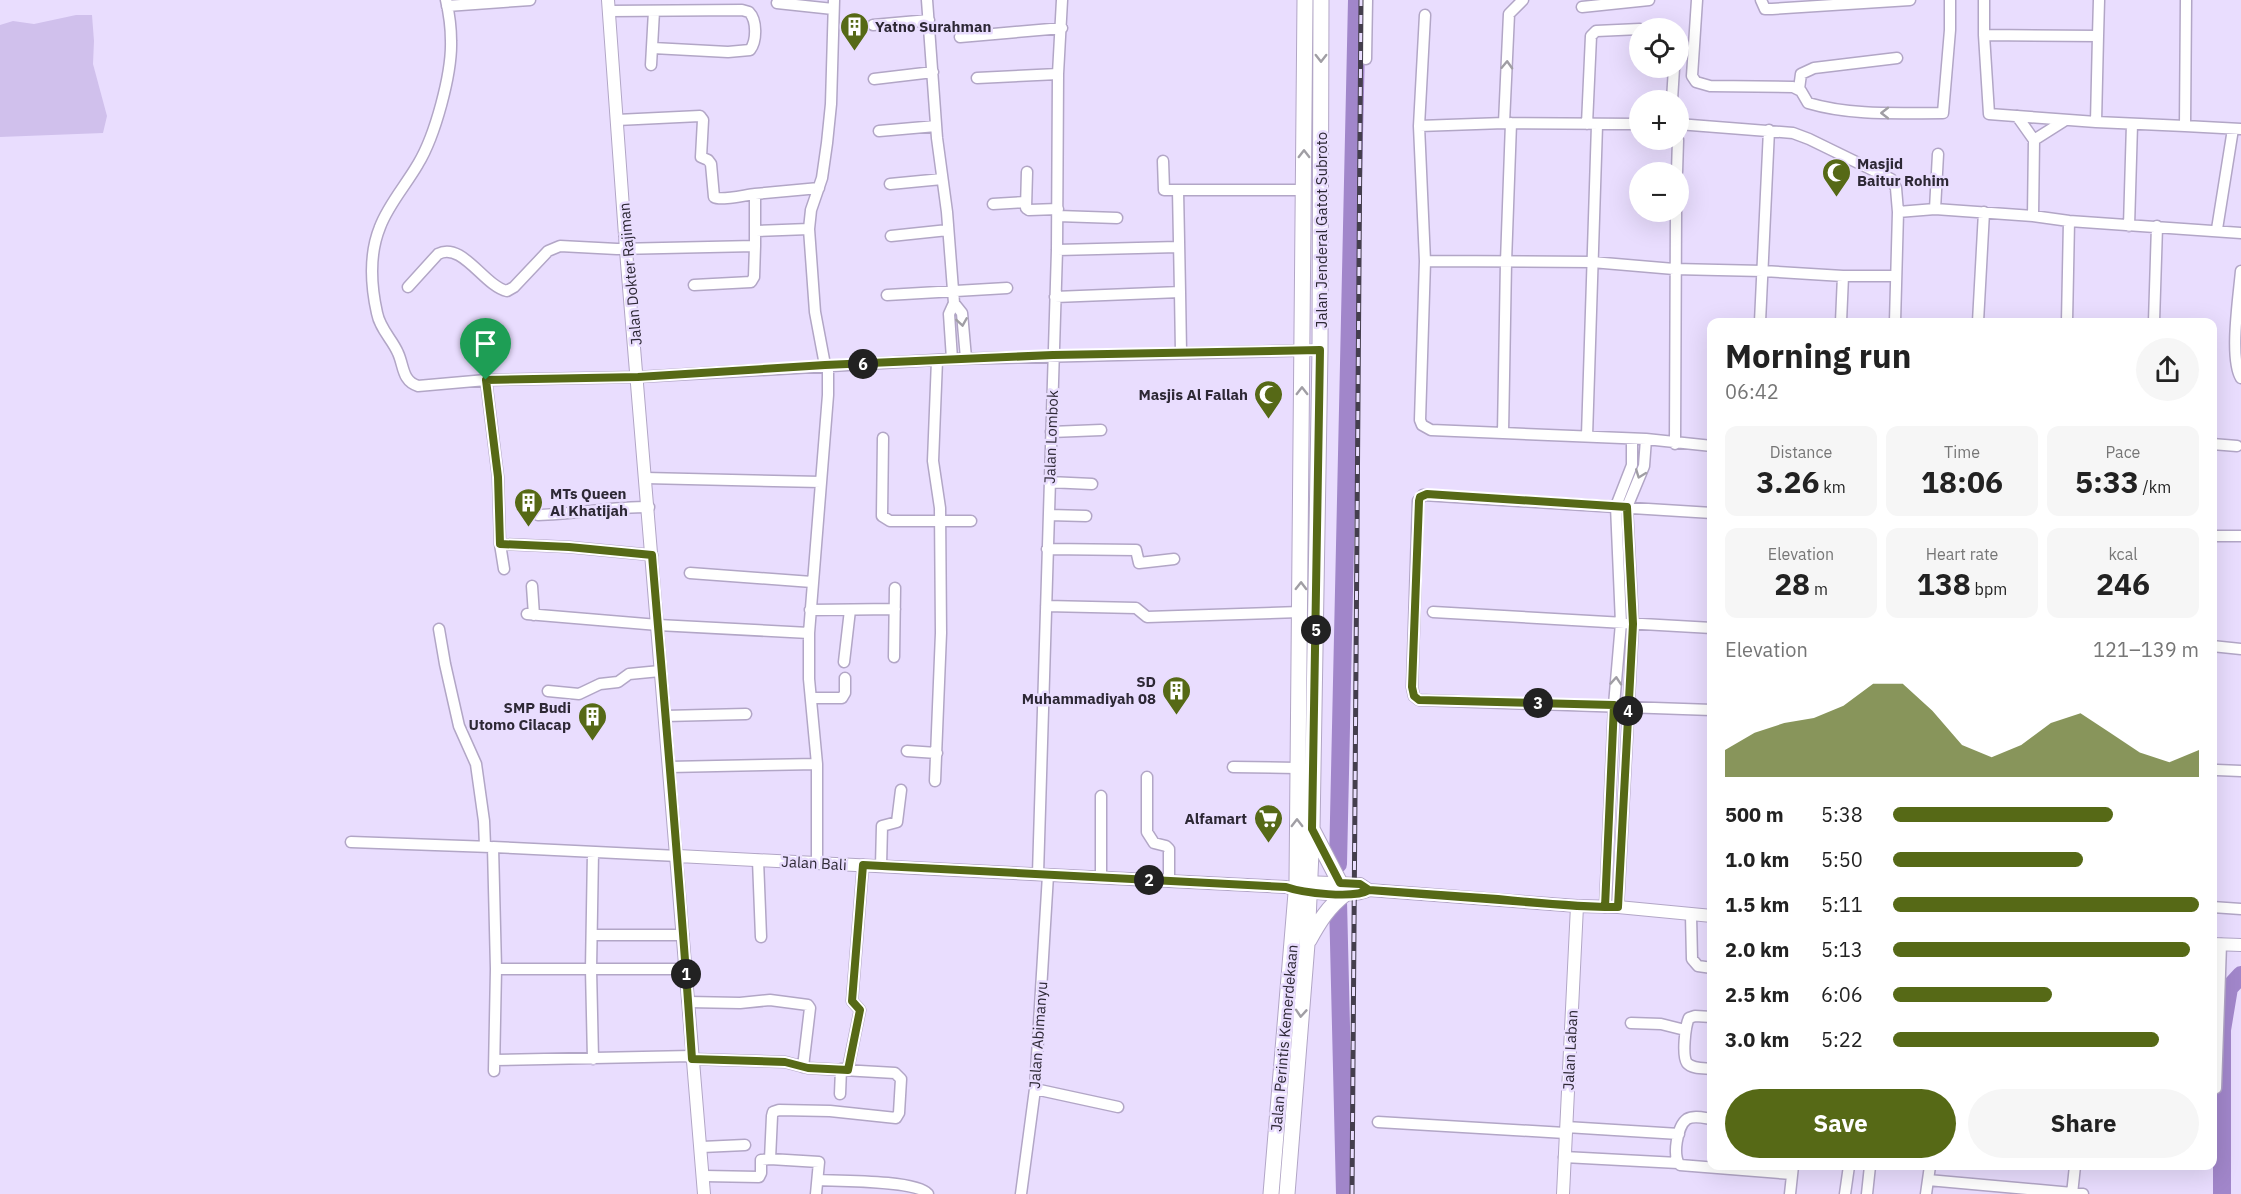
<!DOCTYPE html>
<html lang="en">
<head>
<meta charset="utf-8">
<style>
  :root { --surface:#fff; --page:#f6f6f6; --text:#222; --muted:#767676; --accent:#566916 }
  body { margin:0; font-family:"IBM Plex Sans",sans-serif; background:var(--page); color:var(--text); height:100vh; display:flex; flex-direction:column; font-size:22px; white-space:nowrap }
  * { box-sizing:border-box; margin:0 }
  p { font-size:20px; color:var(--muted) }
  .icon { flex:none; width:33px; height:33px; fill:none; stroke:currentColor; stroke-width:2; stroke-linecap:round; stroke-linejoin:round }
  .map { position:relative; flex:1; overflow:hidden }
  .side { position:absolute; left:1707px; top:318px; width:510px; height:852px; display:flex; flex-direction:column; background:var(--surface); border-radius:12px; box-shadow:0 6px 24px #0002 }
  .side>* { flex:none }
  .controls { position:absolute; left:1629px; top:18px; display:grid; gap:12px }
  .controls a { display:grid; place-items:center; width:60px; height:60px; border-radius:50%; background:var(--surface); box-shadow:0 6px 24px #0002; font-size:30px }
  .pin { position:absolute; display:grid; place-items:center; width:51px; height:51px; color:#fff; margin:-62px -26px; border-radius:50% 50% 50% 0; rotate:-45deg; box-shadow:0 0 6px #0007 }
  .pin .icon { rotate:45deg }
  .km { position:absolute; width:30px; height:30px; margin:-15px; border-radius:50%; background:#222; color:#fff; font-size:16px; line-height:30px; text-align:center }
  .round { display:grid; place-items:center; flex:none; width:63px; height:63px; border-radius:32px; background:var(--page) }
  .summary { display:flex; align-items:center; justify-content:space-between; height:102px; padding:0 18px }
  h1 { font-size:33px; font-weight:700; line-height:45px }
  .metrics { display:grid; grid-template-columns:repeat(3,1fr); gap:9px; height:102px; padding:6px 18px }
  .metrics div { display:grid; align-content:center; border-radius:12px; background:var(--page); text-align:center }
  .metrics b { font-size:30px; font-weight:700 }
  .metrics small { font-size:16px; font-weight:400 }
  .metrics p { font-size:16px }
  .chart { height:168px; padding:12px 18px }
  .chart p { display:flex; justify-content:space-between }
  .chart svg { width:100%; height:108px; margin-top:6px; fill:var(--accent); opacity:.7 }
  .primary-button { display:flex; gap:12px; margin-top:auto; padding:12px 18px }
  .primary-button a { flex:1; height:69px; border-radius:36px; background:var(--accent); color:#fff; font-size:24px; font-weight:700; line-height:69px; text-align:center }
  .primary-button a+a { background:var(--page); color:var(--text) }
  ul { padding:0 18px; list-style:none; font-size:20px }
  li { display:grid; grid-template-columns:96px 72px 1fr; align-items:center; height:45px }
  li i { height:15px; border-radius:8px; background:var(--accent) }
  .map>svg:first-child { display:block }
</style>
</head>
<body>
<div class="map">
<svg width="2241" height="1194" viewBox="0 0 2241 1194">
  <rect width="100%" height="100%" fill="#e9ddfe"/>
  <path fill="#d0c0ec" d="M76,15H92L94,41L93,64L107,116L103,133L0,137V25L13,21L34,24Z"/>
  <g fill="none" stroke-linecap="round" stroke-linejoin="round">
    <path stroke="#a186ca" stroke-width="18" d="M1338,864L1357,0
      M1338,901L1345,1194
      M2222,1194V1030L2229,988L2241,975"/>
    <defs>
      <path id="minor" d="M446,0C449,13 451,27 451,41C452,74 435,136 418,164C406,185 388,205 380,227C369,254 371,286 377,313C380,329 392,339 398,353C404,366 402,381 418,386L486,380L638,377L952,359L1320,350
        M927,0L937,138L947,212L954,303
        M1697,0L1692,76L1696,82L1710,86L1793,87L1801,91L1808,103C1852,116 1898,113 1943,113L1950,30V0
        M1761,0L1765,9H1772L1910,0
        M1984,0V35L2098,36L2099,0
        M777,3L833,9
        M447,6L530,0
        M1582,7L1649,0
        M609,11L742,10L749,12C757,20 757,41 750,50L728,52L653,48
        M873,25L929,20
        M1655,28H1668
        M1984,35L1989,114L2096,122L2098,36
        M960,37L1062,28
        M1366,59L1367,0
        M651,65L654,11
        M977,78L1058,74
        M874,79L933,72
        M1799,89L1801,74L1814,68L1897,58
        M1672,100L1674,68
        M617,120L700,116L703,120L701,157L708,160L711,164L714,197C721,201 745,195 755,194
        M2096,122L2185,126L2186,0
        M1504,123L1509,14L1523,0
        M1511,123L1506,262L1503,433L1646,439L1712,446
        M1587,124L1591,36L1596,31L1640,29
        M1640,124L1504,123L1419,126L1425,261L1592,262L1674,269L1763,271L1843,276H1895
        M1678,124L1793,133L1809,139L1891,179L1896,188L1898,212
        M1419,126L1425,15
        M2185,126L2241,129
        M879,131L936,126
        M2034,140L2064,121
        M1027,172L1026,208L1029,210L1058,209
        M1677,172L1678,140
        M890,184L942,179
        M1178,190H1304
        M993,204L1026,202
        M1935,209L1938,154
        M1058,216L1117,218
        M2033,216L2069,221L2241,233
        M2129,226L2132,124
        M2217,229L2233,129
        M756,231L809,229
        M891,236L948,230
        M1057,250L1178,247
        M1425,261L1420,420L1422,425L1431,430L1503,433
        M2241,271C2239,295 2229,359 2241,378
        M694,285L751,282L754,277L755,246
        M408,287L438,254C462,241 484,286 507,291L514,287L548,251L560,246L617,249L755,246V194L819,188
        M1180,292L1181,352
        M887,295L1007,288
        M1055,297L1180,292L1178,190H1164L1163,161
        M1760,322L1769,130
        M1841,322L1843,276
        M1895,322L1898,212L1935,209L2033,216L2034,140L2017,116
        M1978,322L1984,212
        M2067,322L2069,221
        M2154,322L2157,226
        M952,359L949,314L954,303L962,313L966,358
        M825,365L815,312L809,229L811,210L822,178L827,143L831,104L834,0
        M486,380L498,477L500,544L504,569
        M1051,432L1101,430
        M1587,436L1597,125
        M883,438L882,516L890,521H971
        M1675,444L1676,212
        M2212,444L2237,446
        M645,478L821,482
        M1049,482L1092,484
        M1712,513L1423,495L1418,501L1412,687L1414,696L1419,700L1712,710
        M538,515C575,514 611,507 649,507
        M1049,515L1086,516
        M2212,536H2241
        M500,544L569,547L652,555
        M1047,549L1136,550L1139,563L1174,559
        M690,573L812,582
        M532,586L534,615
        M1046,606L1136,608L1147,617L1300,612
        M810,610L895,609
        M1433,612L1712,628
        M527,614L658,625L809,633
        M439,629L445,664L459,726L476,764L484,821L485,846
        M2212,646L2241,649
        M894,657L895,588
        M844,662L850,610
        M548,691L579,694L600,684L618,682L629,674L660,671
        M812,698H842L845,693V678
        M665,716L746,714
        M907,751L937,753
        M669,767L817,764
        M1233,767L1297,768
        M2217,770L2241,771
        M1147,777V832L1154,843L1166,846L1169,849V881
        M935,781L941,633L940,508L933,461L937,360
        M1101,796V877
        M351,842L491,847
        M758,860L761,937
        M817,863V764L809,679V633L828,395V366
        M881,866L882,826L897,822L901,790
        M1038,874L1057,250L1058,74L1062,0
        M1605,907L1614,705L1621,623L1616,506L1632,465V439
        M1618,907L1633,624L1627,507L1644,466L1646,439
        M2212,907L2241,909
        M1691,915L1692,959L1698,966L1712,968
        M592,935H683
        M496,969H686
        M688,1002L740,1003L770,1000L808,1005L810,1008L803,1067
        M1712,1017L1695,1016L1689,1018C1685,1026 1682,1056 1687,1063C1692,1069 1704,1068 1712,1069
        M1631,1023L1661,1024L1685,1030
        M593,1059L591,969L593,852
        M692,1059L785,1062L808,1068L895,1073L901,1079L899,1113L896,1118L830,1111L779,1110L773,1112L772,1116L770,1159L761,1160V1173L759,1177L704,1176
        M495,1060L692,1056
        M848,1069L860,1010L852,1001L863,865
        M494,1071L496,969L493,847L678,856
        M2216,1088L2221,944
        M1035,1089L1118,1107
        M840,1094L841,1069
        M1712,1119C1704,1118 1694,1115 1687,1119C1677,1126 1672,1157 1680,1165L1792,1174
        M1378,1122L1565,1133
        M1566,1127L1679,1134
        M702,1147L745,1145
        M1564,1157L1678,1163
        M770,1159L819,1162L816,1194
        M818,1180C839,1181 916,1180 928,1194
        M1928,1180L2083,1194
        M1021,1194L1035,1089L1048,875
        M1790,1194L1793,1166
        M1845,1194L1849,1166
        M1867,1194L1870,1166
        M1926,1194L1930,1166
        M2072,1194L2075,1166"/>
      <path id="tertiary" d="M608,0L627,263L704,1194
        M678,856L1286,887C1303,893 1354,899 1369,890L1577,906L1618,907L1712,916
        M1303,882L1360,884L1369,890
        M2212,944L2241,945
        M1563,1194L1577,906"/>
      <path id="secondary" d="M1313,831L1340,883
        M1309,940C1319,922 1328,907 1345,894
        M1271,1194L1297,881L1305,0
        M1287,1194L1307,944L1312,829L1320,350L1321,0"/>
    </defs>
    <use href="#minor" stroke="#b2a6c6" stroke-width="13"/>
    <use href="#tertiary" stroke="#b2a6c6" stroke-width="14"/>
    <use href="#secondary" stroke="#b2a6c6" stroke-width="17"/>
    <use href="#minor" stroke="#fff" stroke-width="10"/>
    <use href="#tertiary" stroke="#fff" stroke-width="12"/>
    <use href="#secondary" stroke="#fff" stroke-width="15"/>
    <defs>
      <path id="rail" d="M1352,1194L1361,0"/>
    </defs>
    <use href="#rail" stroke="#443e4d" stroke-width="5"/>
    <use href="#rail" stroke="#e9ddfe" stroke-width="3" stroke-dasharray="9" stroke-linecap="butt"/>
  </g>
  <defs><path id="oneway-chevron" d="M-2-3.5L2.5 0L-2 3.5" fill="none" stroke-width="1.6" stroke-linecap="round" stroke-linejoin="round" transform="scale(1.5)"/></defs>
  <g stroke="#a09ea4">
    <use href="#oneway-chevron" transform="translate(1321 58) rotate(90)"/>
    <use href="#oneway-chevron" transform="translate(1507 65) rotate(-88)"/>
    <use href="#oneway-chevron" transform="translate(1885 113) rotate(180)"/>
    <use href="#oneway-chevron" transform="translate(1304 154) rotate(-90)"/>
    <use href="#oneway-chevron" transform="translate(962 322) rotate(81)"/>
    <use href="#oneway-chevron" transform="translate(1302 391) rotate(-90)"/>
    <use href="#oneway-chevron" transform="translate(1640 474) rotate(111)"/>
    <use href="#oneway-chevron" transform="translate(1301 586) rotate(-89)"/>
    <use href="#oneway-chevron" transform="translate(1616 681) rotate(-86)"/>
    <use href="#oneway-chevron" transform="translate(1297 823) rotate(-90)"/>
    <use href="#oneway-chevron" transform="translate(1301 1013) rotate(94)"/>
  </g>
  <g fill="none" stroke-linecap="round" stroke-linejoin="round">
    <defs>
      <path id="route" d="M486,380L498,477L500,544L569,547L652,555C666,723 681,891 692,1059L785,1062L808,1068L848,1070L860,1010L852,1001L863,865L1286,887C1303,893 1354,899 1369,890L1577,906L1605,907L1614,705L1419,700L1414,696L1412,687L1419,501L1420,497L1427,494L1627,507L1633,624L1618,907C1578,907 1538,903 1498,899C1455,896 1412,893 1369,890L1360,884L1340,883L1312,829L1320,350L1053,355L825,365L638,377L486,380"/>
    </defs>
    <use href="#route" stroke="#fff" stroke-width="12"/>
    <use href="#route" stroke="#566916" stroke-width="8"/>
  </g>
  <defs>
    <symbol id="building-pin" viewBox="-11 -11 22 30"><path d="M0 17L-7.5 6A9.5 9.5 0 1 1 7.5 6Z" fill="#566916" stroke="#e9ddfe"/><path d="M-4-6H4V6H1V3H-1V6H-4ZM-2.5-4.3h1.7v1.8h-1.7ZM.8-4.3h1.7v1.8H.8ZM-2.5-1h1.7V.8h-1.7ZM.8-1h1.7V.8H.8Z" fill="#fff"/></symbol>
    <symbol id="mosque-pin" viewBox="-11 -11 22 30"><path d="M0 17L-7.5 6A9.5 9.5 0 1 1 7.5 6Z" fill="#566916" stroke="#e9ddfe"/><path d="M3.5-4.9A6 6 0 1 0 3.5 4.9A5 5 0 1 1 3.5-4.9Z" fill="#fff"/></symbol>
    <symbol id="supermarket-pin" viewBox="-11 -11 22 30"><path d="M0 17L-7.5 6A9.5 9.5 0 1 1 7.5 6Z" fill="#566916" stroke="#e9ddfe"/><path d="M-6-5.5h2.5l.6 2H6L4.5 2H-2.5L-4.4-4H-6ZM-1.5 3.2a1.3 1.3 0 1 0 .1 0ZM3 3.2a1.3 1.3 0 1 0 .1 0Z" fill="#fff"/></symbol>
  </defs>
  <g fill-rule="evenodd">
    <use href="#building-pin" x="838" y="10" width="33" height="45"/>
    <use href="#mosque-pin" x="1820" y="156" width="33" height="45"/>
    <use href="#mosque-pin" x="1252" y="378" width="33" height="45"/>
    <use href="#building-pin" x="512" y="486" width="33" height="45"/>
    <use href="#building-pin" x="1160" y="674" width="33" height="45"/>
    <use href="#building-pin" x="576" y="700" width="33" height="45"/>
    <use href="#supermarket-pin" x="1252" y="802" width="33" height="45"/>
  </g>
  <g text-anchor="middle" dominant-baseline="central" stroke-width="5" stroke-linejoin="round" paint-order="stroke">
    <g font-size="15" font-weight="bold" fill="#2d2835" stroke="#e9ddfe" text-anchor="end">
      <text x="875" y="26" text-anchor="start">Yatno Surahman</text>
      <text x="1857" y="163" text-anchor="start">Masjid<tspan x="1857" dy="17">Baitur Rohim</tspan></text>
      <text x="1248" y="394">Masjis Al Fallah</text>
      <text x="550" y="493" text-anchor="start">MTs Queen<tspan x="550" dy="17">Al Khatijah</tspan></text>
      <text x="1156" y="681">SD<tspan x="1156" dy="17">Muhammadiyah 08</tspan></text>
      <text x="571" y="707">SMP Budi<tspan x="571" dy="17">Utomo Cilacap</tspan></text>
      <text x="1247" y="818">Alfamart</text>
    </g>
    <g font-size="15" fill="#2d2835" stroke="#e9ddfe">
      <text transform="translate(1321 230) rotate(-90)">Jalan Jenderal Gatot Subroto</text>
      <text transform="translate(630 274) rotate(-95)">Jalan Dokter Rajiman</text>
      <text transform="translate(1051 437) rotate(-88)">Jalan Lombok</text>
      <text transform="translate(814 863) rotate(3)">Jalan Bali</text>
      <text transform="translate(1038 1035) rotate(-86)">Jalan Abimanyu</text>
      <text transform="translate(1284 1038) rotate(-85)">Jalan Perintis Kemerdekaan</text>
      <text transform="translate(1570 1050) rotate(-87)">Jalan Laban</text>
    </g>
  </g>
</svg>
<div class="controls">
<a><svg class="icon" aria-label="locate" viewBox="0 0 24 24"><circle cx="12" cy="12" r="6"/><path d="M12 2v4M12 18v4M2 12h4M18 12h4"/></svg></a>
<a>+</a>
<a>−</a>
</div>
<div class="pin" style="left:486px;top:380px;background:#1e9e55"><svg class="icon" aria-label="arrive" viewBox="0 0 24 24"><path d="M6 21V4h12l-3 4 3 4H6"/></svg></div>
<b class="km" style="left:686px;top:974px">1</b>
<b class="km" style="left:1149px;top:880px">2</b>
<b class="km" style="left:1538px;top:703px">3</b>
<b class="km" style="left:1628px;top:711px">4</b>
<b class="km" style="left:1316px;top:630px">5</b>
<b class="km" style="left:863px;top:364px">6</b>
<section class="side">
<div class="summary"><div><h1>Morning run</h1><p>06:42</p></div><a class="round"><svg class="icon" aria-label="share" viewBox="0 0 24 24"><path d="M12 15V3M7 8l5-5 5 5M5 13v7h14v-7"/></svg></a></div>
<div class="metrics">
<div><p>Distance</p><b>3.26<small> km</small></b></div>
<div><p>Time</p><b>18:06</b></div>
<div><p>Pace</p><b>5:33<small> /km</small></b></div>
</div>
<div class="metrics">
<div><p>Elevation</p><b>28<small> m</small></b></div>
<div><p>Heart rate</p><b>138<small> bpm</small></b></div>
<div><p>kcal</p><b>246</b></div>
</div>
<div class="chart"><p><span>Elevation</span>121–139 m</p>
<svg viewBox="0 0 160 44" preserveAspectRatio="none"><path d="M0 44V33L10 26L20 22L30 20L40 15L50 6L60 6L70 17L80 31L90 36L100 31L110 22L120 18L130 26L140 34L150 38L160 33V44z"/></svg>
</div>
<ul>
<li><b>500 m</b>5:38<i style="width:72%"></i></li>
<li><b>1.0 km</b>5:50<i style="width:62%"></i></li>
<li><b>1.5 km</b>5:11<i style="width:100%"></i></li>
<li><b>2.0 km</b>5:13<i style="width:97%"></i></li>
<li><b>2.5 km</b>6:06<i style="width:52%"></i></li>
<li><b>3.0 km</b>5:22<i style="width:87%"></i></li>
</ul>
<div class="primary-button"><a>Save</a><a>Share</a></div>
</section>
</div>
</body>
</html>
